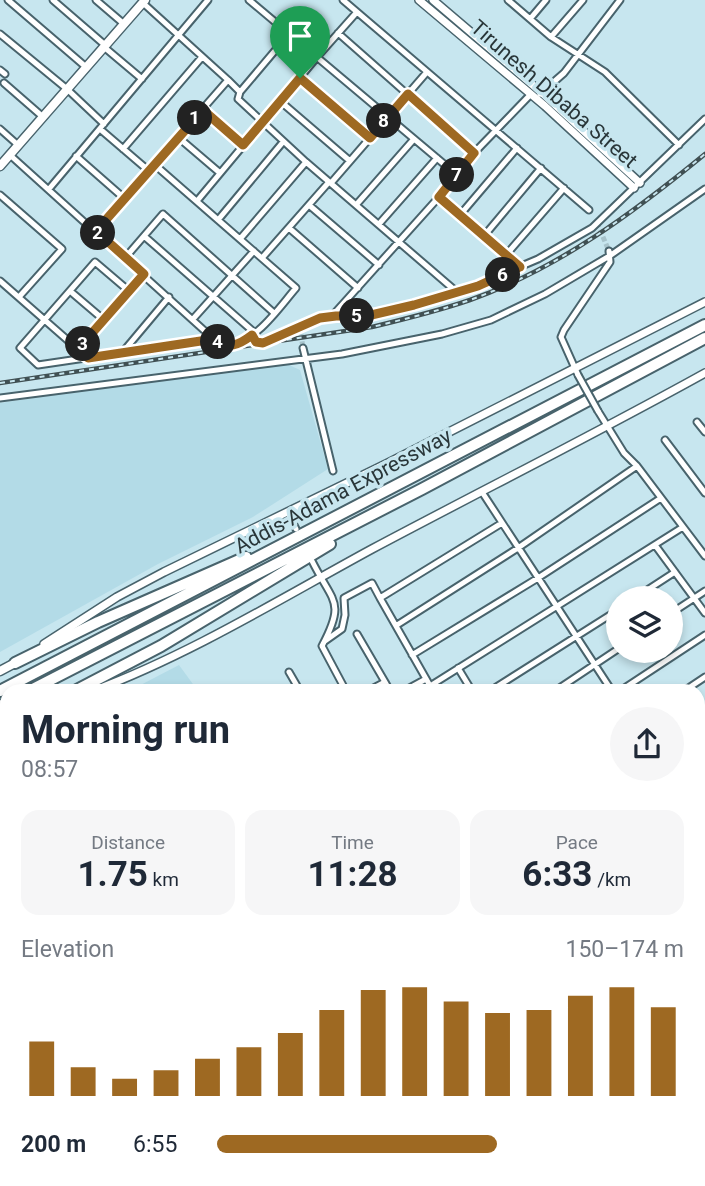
<!DOCTYPE html>
<html lang="en">
<head>
<meta charset="utf-8">
<style>
  :root { --surface:#fff; --page:#f6f6f7; --text:#1f2937; --muted:#747a83; --accent:#9e6922 }
  body { margin:0; font-family:Roboto,sans-serif; background:var(--page); color:var(--text); height:100vh; display:flex; flex-direction:column; font-size:26px; white-space:nowrap }
  * { box-sizing:border-box; margin:0 }
  p { font-size:23px; color:var(--muted) }
  .icon { flex:none; width:38px; height:38px; fill:none; stroke:currentColor; stroke-width:2; stroke-linecap:round; stroke-linejoin:round }
  .map { position:relative; flex:1; overflow:hidden }
  .drawer { position:absolute; left:0px; top:684px; width:705px; height:502px; display:flex; flex-direction:column; background:var(--surface); border-radius:21px 21px 0 0; box-shadow:0 4px 10px #0003 }
  .drawer>* { flex:none }
  .buttons { position:absolute; left:606px; top:586px; display:grid; gap:14px }
  .buttons a { display:grid; place-items:center; width:77px; height:77px; border-radius:50%; background:var(--surface); box-shadow:0 4px 10px #0003; font-size:35px }
  .pin { position:absolute; display:grid; place-items:center; width:60px; height:60px; color:#fff; margin:-72px -30px; border-radius:50% 50% 50% 0; rotate:-45deg; box-shadow:0 0 7px #0007 }
  .pin .icon { rotate:45deg }
  .km { position:absolute; width:35px; height:35px; margin:-18px; border-radius:50%; background:#222; color:#fff; font-size:19px; line-height:35px; text-align:center }
  .round { display:grid; place-items:center; flex:none; width:74px; height:74px; border-radius:37px; background:var(--page) }
  .summary { display:flex; align-items:center; justify-content:space-between; height:119px; padding:0 21px }
  h1 { font-size:38px; font-weight:700; line-height:52px }
  .stats { display:grid; grid-template-columns:repeat(3,1fr); gap:10px; height:119px; padding:7px 21px }
  .stats div { display:grid; align-content:center; border-radius:18px; background:var(--page); text-align:center }
  .stats b { font-size:35px; font-weight:700 }
  .stats small { font-size:19px; font-weight:400 }
  .stats p { font-size:19px }
  .chart { height:196px; padding:14px 21px }
  .chart p { display:flex; justify-content:space-between }
  .chart svg { width:100%; height:126px; margin-top:7px; stroke:var(--accent); stroke-width:6 }
  ul { padding:0 21px; list-style:none; font-size:23px }
  li { display:grid; grid-template-columns:112px 84px 1fr; align-items:center; height:52px }
  li i { height:18px; border-radius:9px; background:var(--accent) }
  .map>svg:first-child { display:block }
</style>
</head>
<body>
<div class="map">
<svg width="705" height="1186" viewBox="0 0 705 1186">
  <rect width="100%" height="100%" fill="#c7e6ef"/>
  <path fill="#b3dbe7" d="M267,363L287,364L300,370L328,469L253,517L158,564L0,652V403Z
    M179,665L198,691H129Z
    M7,755V1180H492L495,1186H0V759Z
    M580,1180H628L629,1186H560Z"/>
  <g fill="none" stroke-linecap="round" stroke-linejoin="round">
    <path stroke="#77b8cb" stroke-width="2" d="M132,1180L136,1186"/>
    <path stroke="#a7c3cb" stroke-width="5" stroke-dasharray="5 2.5" stroke-linecap="butt" d="M597,223L609,251
      M301,334L303,348"/>
    <defs>
      <path id="minor" d="M8,0L86,67
        M53,0L105,45
        M96,0L124,24
        M249,0L457,175
        M343,0L589,210
        M508,0L551,37L605,72L679,145
        M143,3L228,80L240,92L238,99L306,162L458,293
        M530,19L546,0
        M338,33L474,153
        M0,34L67,89L104,124
        M551,37L583,0
        M104,47L142,79
        M0,70L5,74
        M300,78L370,138
        M4,83L43,117
        M240,92L289,34
        M540,94L564,73L620,0
        M280,101L350,161
        M203,110L243,145
        M0,129L18,145
        M100,129L149,171
        M179,138L220,173
        M123,149L202,57
        M10,155L217,342L225,346C256,343 277,310 296,288L155,165
        M76,156L125,199
        M331,183L427,72
        M49,189L208,0
        M0,195L62,249L19,297
        M439,197L520,267
        M197,201L317,57L357,12
        M309,205L379,265
        M356,205L414,139
        M460,215L517,148
        M218,220L283,142
        M379,224L437,158
        M289,228L358,288
        M96,231L228,80
        M144,236L255,333
        M484,236L541,168
        M240,239L306,162
        M506,255L564,188
        M125,258L163,214L274,313
        M262,258L329,182
        M0,281L88,358
        M70,291L104,320
        M129,291L95,262L20,348L38,365L214,339
        M333,315L439,197L474,153L531,94
        M193,319L254,251
        M252,335L256,342L263,343L320,318L336,316H367L458,293L538,259L592,228L705,119
        M303,348L333,471
        M78,349L143,274
        M122,353L169,297
        M578,375L561,337L564,330L610,262L609,251
        M0,398L342,354L442,334L491,320L545,294L611,255L705,189
        M598,411L624,453L637,466L705,556
        M697,422L705,432
        M665,440L705,493
        M482,492L612,691
        M288,513L296,529
        M655,545L705,613
        M312,561C333,603 346,601 322,646L346,691
        M380,598L433,691
        M635,598L675,572
        M670,614L705,591
        M397,625L518,548L637,466
        M357,634L385,682L368,691
        M325,641L342,629L345,615L344,598L372,583L380,598L502,523
        M412,655L538,578L661,498
        M458,668L472,691
        M289,672L300,691
        M385,682L390,691
        M430,686L683,527
        M404,691L426,679
        M490,691L618,610
        M555,691L618,649
        M620,691L705,635
        M684,691L705,677
        M698,723L705,732
        M698,768L705,764
        M698,808L705,803
        M0,902L7,899
        M698,924L705,919
        M698,1019L705,1016
        M698,1063L705,1059
        M698,1108L705,1104
        M698,1164L705,1176
        M500,1180L504,1186
        M517,1180L519,1186
        M662,1180L666,1186
        M340,1186L352,1180"/>
      <path id="tertiary" d="M419,0L545,106L634,188
        M433,0L542,93L640,183
        M44,644L117,597L164,572L388,463L705,302
        M93,691C191,654 280,599 372,549C483,490 595,434 705,373"/>
      <path id="secondary" d="M0,166L145,0
        M0,671L15,663
        M0,730L7,726
        M0,862L7,876
        M0,880L7,893
        M155,1180L158,1186
        M163,1180L167,1186"/>
      <path id="motorway" d="M15,663L98,622L246,557
        M0,691L705,325
        M29,691L422,489L705,338
        M75,691L161,646L330,544
        M0,706L7,703"/>
    </defs>
    <use href="#minor" stroke="#48636c" stroke-width="9"/>
    <use href="#tertiary" stroke="#48636c" stroke-width="10"/>
    <use href="#secondary" stroke="#48636c" stroke-width="11"/>
    <use href="#motorway" stroke="#48636c" stroke-width="14"/>
    <use href="#minor" stroke="#fff" stroke-width="5"/>
    <use href="#tertiary" stroke="#fff" stroke-width="7"/>
    <use href="#secondary" stroke="#fff" stroke-width="8"/>
    <use href="#motorway" stroke="#fff" stroke-width="10"/>
    <defs>
      <path id="rail" d="M0,383L372,327C405,319 438,311 470,300C559,268 633,213 705,154"/>
    </defs>
    <use href="#rail" stroke="#405053" stroke-width="4.5"/>
    <use href="#rail" stroke="#c7e6ef" stroke-width="2" stroke-dasharray="5" stroke-linecap="butt"/>
    <defs>
      <path id="minor-bridge" d="M578,375L598,411"/>
    </defs>
    <use href="#minor-bridge" stroke="#48636c" stroke-width="9" stroke-linecap="butt"/>
    <use href="#minor-bridge" stroke="#fff" stroke-width="5"/>
  </g>
  <g fill="none" stroke-linecap="round" stroke-linejoin="round">
    <defs>
      <path id="route" d="M300,78L370,138L408,94L474,153L439,197L520,267L478,286L414,305L367,316H336L320,318L263,343L256,342L252,335C239,345 228,350 214,339L88,358L78,349L144,274L96,231L203,110L243,145Z"/>
    </defs>
    <use href="#route" stroke="#fff" stroke-width="14"/>
    <use href="#route" stroke="#9e6922" stroke-width="9"/>
  </g>
  <g text-anchor="middle" dominant-baseline="central" stroke-width="7" stroke-linejoin="round" paint-order="stroke">
    <g font-size="21" fill="#293639" stroke="#c7e6ef">
      <text transform="translate(554 94) rotate(41)">Tirunesh Dibaba Street</text>
      <text transform="translate(343 491) rotate(-28)">Addis-Adama Expressway</text>
    </g>
  </g>
</svg>
<div class="buttons">
<a><svg class="icon" aria-label="layers" viewBox="0 0 24 24"><path d="M12 4l9 5-9 5-9-5zM3 14l9 5 9-5"/></svg></a>
</div>
<div class="pin" style="left:300px;top:78px;background:#1e9e55"><svg class="icon" aria-label="arrive" viewBox="0 0 24 24"><path d="M6 21V4h12l-3 4 3 4H6"/></svg></div>
<b class="km" style="left:195px;top:118px">1</b>
<b class="km" style="left:98px;top:233px">2</b>
<b class="km" style="left:83px;top:344px">3</b>
<b class="km" style="left:218px;top:342px">4</b>
<b class="km" style="left:357px;top:316px">5</b>
<b class="km" style="left:503px;top:275px">6</b>
<b class="km" style="left:457px;top:175px">7</b>
<b class="km" style="left:384px;top:121px">8</b>
<section class="drawer">
<div class="summary"><div><h1>Morning run</h1><p>08:57</p></div><a class="round"><svg class="icon" aria-label="share" viewBox="0 0 24 24"><path d="M12 15V3M7 8l5-5 5 5M5 13v7h14v-7"/></svg></a></div>
<div class="stats">
<div><p>Distance</p><b>1.75<small> km</small></b></div>
<div><p>Time</p><b>11:28</b></div>
<div><p>Pace</p><b>6:33<small> /km</small></b></div>
</div>
<div class="chart"><p><span>Elevation</span>150–174 m</p>
<svg viewBox="0 0 160 44" preserveAspectRatio="none"><path d="M5 44V25M15 44V34M25 44V38M35 44V35M45 44V31M55 44V27M65 44V22M75 44V14M85 44V7M95 44V6M105 44V11M115 44V15M125 44V14M135 44V9M145 44V6M155 44V13"/></svg>
</div>
<ul>
<li><b>200 m</b>6:55<i style="width:60%"></i></li>
</ul>
</section>
</div>
</body>
</html>
